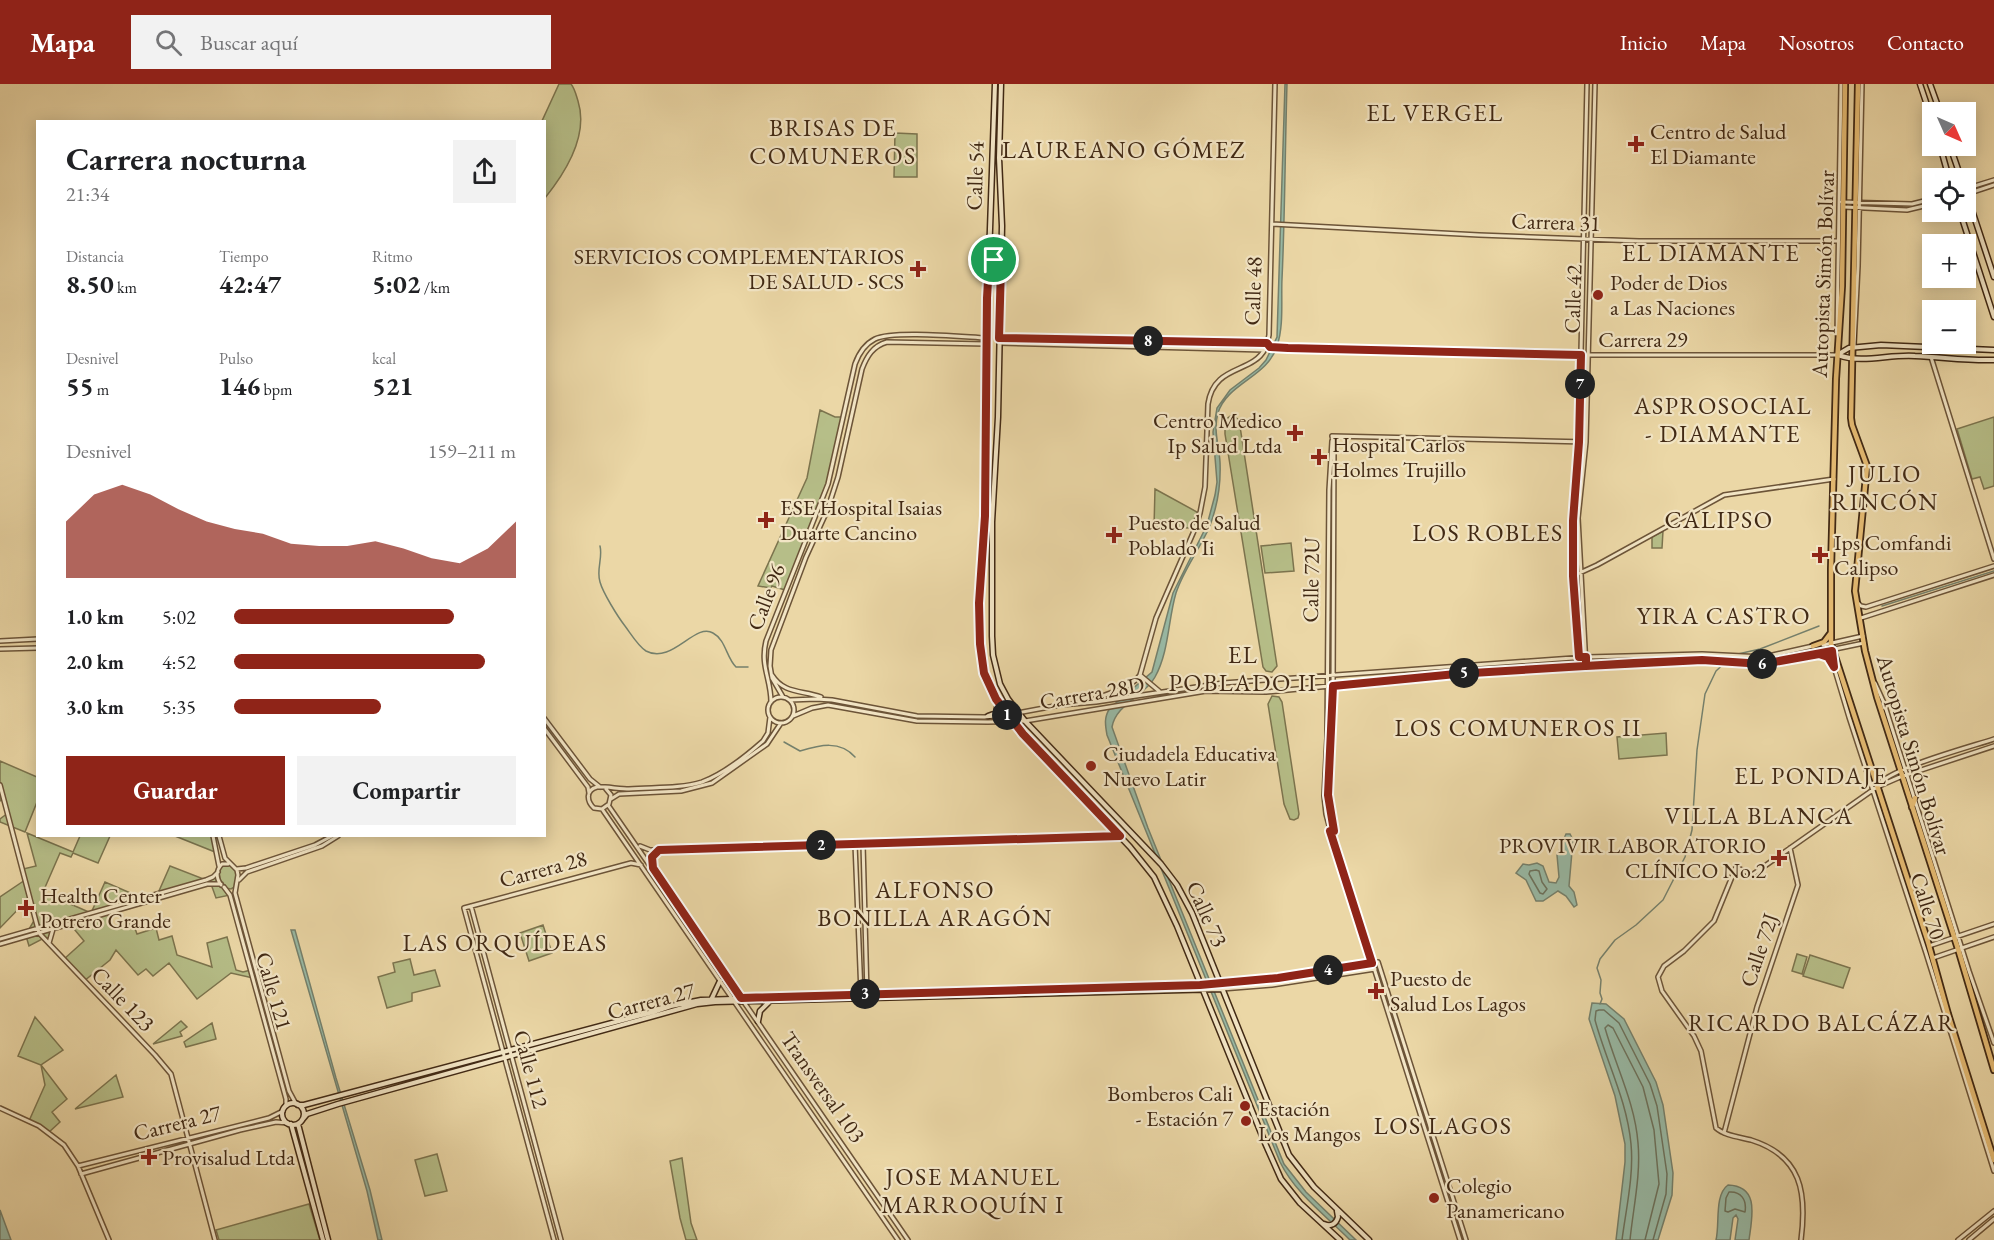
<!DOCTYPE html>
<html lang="es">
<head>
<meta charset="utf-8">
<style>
  :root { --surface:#fff; --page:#f2f2f2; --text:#202124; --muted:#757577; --accent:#8f2418 }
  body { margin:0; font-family:"EB Garamond",serif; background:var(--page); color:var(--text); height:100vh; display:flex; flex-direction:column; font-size:22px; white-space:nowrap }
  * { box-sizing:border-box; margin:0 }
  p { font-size:20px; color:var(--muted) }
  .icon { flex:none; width:33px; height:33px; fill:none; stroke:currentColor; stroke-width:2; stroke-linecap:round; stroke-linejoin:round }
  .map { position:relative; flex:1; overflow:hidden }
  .side { position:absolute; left:36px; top:36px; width:510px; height:717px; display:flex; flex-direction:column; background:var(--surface); border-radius:0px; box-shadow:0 3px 15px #0003 }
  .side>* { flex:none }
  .needle { width:39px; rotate:135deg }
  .tools { position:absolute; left:1922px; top:18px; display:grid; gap:12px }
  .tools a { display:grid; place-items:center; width:54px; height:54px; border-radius:0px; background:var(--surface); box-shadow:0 3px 15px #0003; font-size:30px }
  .pin { position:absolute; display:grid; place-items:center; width:51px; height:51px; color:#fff; margin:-26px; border:3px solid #fff; border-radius:50%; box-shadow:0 2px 6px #0007 }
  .km { position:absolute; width:30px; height:30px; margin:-15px; border-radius:50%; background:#222; color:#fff; font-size:16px; line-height:30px; text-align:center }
  .round { display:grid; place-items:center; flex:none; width:63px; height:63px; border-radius:0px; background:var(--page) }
  .summary { display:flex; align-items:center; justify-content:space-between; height:102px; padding:0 30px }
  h1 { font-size:33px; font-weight:700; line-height:45px }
  .figures { display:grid; grid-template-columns:repeat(3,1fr); gap:9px; height:102px; padding:6px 30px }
  .figures div { display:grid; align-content:center }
  .figures b { font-size:26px; font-weight:700 }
  .figures small { font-size:16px; font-weight:400 }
  .figures p { font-size:16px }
  .chart { height:168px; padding:12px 30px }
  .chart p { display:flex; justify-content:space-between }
  .chart svg { width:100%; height:108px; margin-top:6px; fill:var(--accent); opacity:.7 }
  .action { display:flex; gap:12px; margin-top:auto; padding:12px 30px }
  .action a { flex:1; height:69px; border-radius:0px; background:var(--accent); color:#fff; font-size:24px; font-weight:700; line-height:69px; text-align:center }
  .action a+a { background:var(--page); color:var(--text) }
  ul { padding:0 30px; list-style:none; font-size:20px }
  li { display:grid; grid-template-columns:96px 72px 1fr; align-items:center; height:45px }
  li i { height:15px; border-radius:8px; background:var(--accent) }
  header { display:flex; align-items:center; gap:36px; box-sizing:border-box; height:84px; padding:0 30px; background:var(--accent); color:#fff }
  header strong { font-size:28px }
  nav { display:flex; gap:33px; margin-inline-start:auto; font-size:21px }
  .search { width:420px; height:54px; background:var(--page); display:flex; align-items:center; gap:15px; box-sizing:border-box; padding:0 21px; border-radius:0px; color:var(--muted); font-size:22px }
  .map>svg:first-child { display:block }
</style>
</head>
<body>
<header>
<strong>Mapa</strong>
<div class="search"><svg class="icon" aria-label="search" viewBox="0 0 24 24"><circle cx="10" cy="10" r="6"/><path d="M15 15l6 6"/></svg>Buscar aquí</div>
<nav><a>Inicio</a><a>Mapa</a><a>Nosotros</a><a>Contacto</a></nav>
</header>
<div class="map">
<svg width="1994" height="1156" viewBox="0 0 1994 1156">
  <rect width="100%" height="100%" fill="#ebd7a6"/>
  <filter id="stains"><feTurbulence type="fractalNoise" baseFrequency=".00333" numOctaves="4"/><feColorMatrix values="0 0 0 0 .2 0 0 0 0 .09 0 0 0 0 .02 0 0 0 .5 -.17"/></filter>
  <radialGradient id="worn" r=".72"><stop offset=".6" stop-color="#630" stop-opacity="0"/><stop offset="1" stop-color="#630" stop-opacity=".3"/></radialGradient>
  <path fill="#b6be88" stroke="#7c744e" stroke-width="1.5" d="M559,0H571C575,5 576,11 578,17C589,52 566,88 545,114L544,38L542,37Z
    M895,49L917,50V93H894Z
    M820,326L835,333H844L828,400L785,506L772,502L771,504L758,502L807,394Z
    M1232,331L1239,336L1277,582L1272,588L1266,587L1263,583L1225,350V336Z
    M1994,333V402L1984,405L1980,393L1972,395L1957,345Z
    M1155,405L1197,428L1191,444L1154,443Z
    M1663,447L1662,464H1652V453Z
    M1291,459L1294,487L1265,489L1261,462Z
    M1272,612L1279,613L1282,618L1299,730L1298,734L1294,736L1290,735L1284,720L1268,620Z
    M1666,649L1667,671L1619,675L1617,653Z
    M0,677L37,693V718L25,748L0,738V735L8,729L4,715L0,717Z
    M27,749L73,768L80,752H110L98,779L73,769L71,773L60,769L43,808L91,829L105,798L142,814L161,808L159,807L170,782L206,796L213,793L222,780C232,780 234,783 238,791L236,802L231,805L226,804L230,811L216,814L211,800L108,830L112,844L133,839L137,850L156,844L159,856L172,852L177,871L212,883L207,859L227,853L236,886L243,888L251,886L253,894L231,889L197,915L169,879L153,892L146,885L138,891L116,866L110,876L84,897L63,876L84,857L70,840L53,844L49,857L44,854L29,862L26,852L0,860V855L28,847L35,835L30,813L0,844V813L25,796L23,785L36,782Z
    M175,752H213L215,768Z
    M543,841L552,869L529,877L520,849Z
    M1797,870L1807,873L1802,890L1792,887Z
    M1810,871L1850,884L1843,904L1803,892Z
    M410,875L414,891L435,886L440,902L412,909V917L387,924L378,893L395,888L393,879Z
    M35,933L63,966L41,981L67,1015L52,1028L60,1038L48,1049L29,1037L45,1001L41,981L18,972Z
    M181,937L187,943L180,948L182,952L153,960Z
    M212,939L216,955L186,963L184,958Z
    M116,991L123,1013L75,1025Z
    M437,1070L447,1107L425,1112L415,1076Z
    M682,1074L691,1139L697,1156H686L680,1134L670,1077Z
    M309,1120L320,1156H219L216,1146Z"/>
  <path fill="#98baa6" stroke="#75806c" stroke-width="1.5" d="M1285,0H1287C1285,65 1285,130 1282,195C1281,216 1284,242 1277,262C1268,293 1227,299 1218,329C1213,346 1219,361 1220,378C1221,401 1217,424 1209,444C1199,466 1183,487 1176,509C1168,536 1169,568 1155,593C1145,612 1116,620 1112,643L1148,744L1284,1080L1306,1108L1356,1156H1350C1326,1132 1295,1109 1280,1078L1107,651C1105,640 1104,633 1110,624L1152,588L1173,509L1207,441L1215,411L1217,398L1213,348L1217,324L1230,306L1259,284L1266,276L1277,253Z
    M1566,750H1570L1573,756L1569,802L1574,808L1577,821L1574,823L1566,812L1558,807L1543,817H1536L1526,796L1516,789L1523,780L1529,781L1537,779L1543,782L1549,798L1556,799L1559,793L1557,771Z
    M291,846H295L336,994L370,1106L382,1156H378L367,1107Z
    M1592,919L1606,920L1624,935L1656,998L1663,1021L1673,1089L1672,1111L1658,1156H1616L1625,1078V1060L1615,1012L1589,935Z
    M1728,1101C1760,1102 1752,1133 1749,1156H1735L1738,1135L1736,1131L1733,1134L1730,1156H1716C1720,1140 1714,1111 1728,1101Z
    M0,1126L11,1156H0Z"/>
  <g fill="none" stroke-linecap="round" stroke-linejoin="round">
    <path stroke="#6c725d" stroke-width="1.5" d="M1536,786L1539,787L1542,798L1547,805L1543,810L1540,809L1529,790L1530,787Z
      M1729,1108C1741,1107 1747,1116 1745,1128L1735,1125L1728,1128L1725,1127L1726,1114Z
      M1622,1156C1626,1125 1634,1091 1631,1060C1627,1016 1606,977 1595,936L1596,927L1599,926H1604L1619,939L1650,1000L1657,1022L1667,1090L1666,1110L1653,1156
      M1630,1156C1633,1125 1641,1091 1638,1059C1635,1019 1616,983 1605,944L1608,941L1613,944L1643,1003L1654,1046L1659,1100L1645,1156"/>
    <path stroke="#75806c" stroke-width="1.5" d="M600,462C603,474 596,486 600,498C603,509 618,533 625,542C631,550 638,562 646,567C672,581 695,538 713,549C726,556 726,573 736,583H748
      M1882,522L1994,487
      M1738,570L1760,565L1819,542
      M784,658L800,667C820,661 840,656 855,673
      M1600,920L1602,915L1600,909L1601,896L1597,884L1600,875L1615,856L1636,841L1663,816L1685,773L1692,746L1697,666L1705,610L1716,587L1731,573"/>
    <defs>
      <path id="tertiary" d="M1965,105L1994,96
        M1967,110L1994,101
        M1842,118L1912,120L1932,115
        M1844,123L1907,126L1932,120
        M1272,140L1479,151L1639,157H1838
        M1837,250L1841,0
        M999,253L1267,259L1270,263L1288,264L1588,271H1837
        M999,259L1264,266
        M1854,262L1858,182L1862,0
        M1931,273L1994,475
        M1332,357L1329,406L1327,654L1324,712L1326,730L1340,783L1363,849L1460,1156
        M1573,492L1597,481L1724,411L1834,395
        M1857,518L1861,522L1866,523L1994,482
        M1861,534L1994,491
        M0,557L38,555
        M1823,561L1863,552
        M0,565L38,564
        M1832,568L1834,583L1849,633L1926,869L1994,1087
        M1819,570L1828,573L1833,580
        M1586,582L1578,434L1586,358L1595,0
        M1580,583L1573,492V437L1579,358L1587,0
        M772,591C784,610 802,606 821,613
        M1140,591L1156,534L1194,447L1200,429L1205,403L1208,320C1214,280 1252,290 1265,265C1267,261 1268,256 1269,251L1275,0
        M1140,591L1159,607
        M1875,599L1884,619L1969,887L1994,959
        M768 626a13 13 0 1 1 26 0a13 13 0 1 1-26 0Z
        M783,613L772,594L770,582L771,566L806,473L827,427L838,393L862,285C867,272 873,262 887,258L986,260
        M790,616L816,615L832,616L917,632L984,633L1007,631L1060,621L1096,618L1223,599L1587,573L1702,570L1764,573L1813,562
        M771,618C771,595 760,582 766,557L828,400L855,280C859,269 865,260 875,255C893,246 964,253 986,254
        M1089,618C1104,609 1130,606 1140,591
        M793,632L812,624L828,621L917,637L988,638L1025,637L1206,607L1266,608L1457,590L1634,579L1702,576L1763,580L1864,559
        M544,634L590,695L600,703
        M544,644L588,703L589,709
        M0,701L39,849L155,971L171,990L215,1156
        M1877,702C1890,684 1970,663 1994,655
        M606,705L611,711L609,720L602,725L594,724C587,718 585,706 597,703C601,702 621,705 629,705C653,703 679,705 702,698C724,690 746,672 763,657L768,649L770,633
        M611,715L619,710L681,707L712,699L767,660L781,639
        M608,721L908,1156
        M602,725L898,1156
        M1330,747H1334L1328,711L1333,606L1334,360L1332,352L1586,358
        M213,752L219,782
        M219,752L225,774L237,786L238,791L235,809L289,1007L296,1020
        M855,760L861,910
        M863,760L867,910
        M640,762L650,766H659L1120,752
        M651,779L652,773L657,767
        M237,785L246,784L315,761L332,752
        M239,796L247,788L322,762L338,752
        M221,801C216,794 216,786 222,780H228
        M224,803L230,811L286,1015V1022
        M471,822L561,1156
        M0,855L206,796L213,793L218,788
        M49,859L53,845
        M0,860L207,800H221
        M1929,862L1994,840
        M1933,874L1994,853
        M1220,899L1278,894L1378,878L1466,1156
        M1222,905L1272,901L1375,885
        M0,1024L39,1042L64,1061L78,1082L109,1156
        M1724,1049L1757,923L1798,801L1790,764
        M78,1082L269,1034L283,1027
        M81,1090L240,1046L276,1038L288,1039
        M554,1156L464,824L631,779L641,781
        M1801,1156C1807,1109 1802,1072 1751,1056C1740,1053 1725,1052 1716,1044L1701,967L1694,952L1662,907L1658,893L1664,882L1684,867L1714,837L1736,783L1752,791L1877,703L1900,693L1994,662
        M1958,1156L1994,1127
        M1969,1156L1994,1135"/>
      <path id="secondary" d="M995,0L987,232L985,432L979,519V560L984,589L996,615L1023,650L1130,763L1154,793L1177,842L1265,1059L1281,1095L1300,1119L1340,1156
        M1001,0L999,74L1002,142L998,333L992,438V552L993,571L1000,600L1008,615L1025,637L1161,780L1177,801L1192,829L1289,1071L1314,1103L1369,1156
        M1920,0L1932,36
        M1930,0L1940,28
        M1940,62L1949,94
        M1950,62L1961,94
        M1965,105L1994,193
        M1960,128L1994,233
        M989,160L994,166L1001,162
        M989,180L994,176L998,177L1001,180
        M1837,271L1849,264L1881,261L1994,266
        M1838,271C1863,280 1889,270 1915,272C1942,273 1967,277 1994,276
        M988,632L996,629L998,619
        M712,914L720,897
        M758,937L760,927L769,918
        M282 1030a11 11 0 1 1 22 0a11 11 0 1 1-22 0Z
        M298,1021H304L653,928L671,922L701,916L1220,899
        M302,1036L307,1030L338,1020L697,920L715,918L1222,905
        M291,1040L323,1156
        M298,1040L328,1156
        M1324,1140C1331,1143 1336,1140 1338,1133L1337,1127"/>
      <path id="trunk" d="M1845,0L1842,202L1836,295L1831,485V560L1928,858L1948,930L1994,1076
        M1858,0L1851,334L1852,341L1867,382L1855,507L1865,567L1877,613L1959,868L1994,986
        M1813,562L1824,558L1830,550
        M1912,723L1915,714"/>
    </defs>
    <use href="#tertiary" stroke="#6c5438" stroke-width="6"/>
    <use href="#secondary" stroke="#412914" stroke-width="7"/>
    <use href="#trunk" stroke="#412914" stroke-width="8"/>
    <use href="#tertiary" stroke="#f2e5c5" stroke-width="3"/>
    <use href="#secondary" stroke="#f2e5c5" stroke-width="4"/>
    <use href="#trunk" stroke="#e6bc73" stroke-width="4.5"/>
  </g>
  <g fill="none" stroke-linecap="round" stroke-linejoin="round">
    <defs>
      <path id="route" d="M994,176L989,180L987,214L985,432L979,519L980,560L984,589L996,615L1023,650L1120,752L659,766L652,773L653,784L741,914L1200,901L1278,894L1372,879L1330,747H1334L1328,711L1333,602L1456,590L1634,579L1702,576L1763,580L1819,570L1828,573L1834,583L1832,567L1763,580L1702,576L1586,582V573H1579L1573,492V437L1579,358L1581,271L1288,264L1270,263L1267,259L999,254L1001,181L998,177L994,176"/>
    </defs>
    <use href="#route" stroke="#fff" stroke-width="12"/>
    <use href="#route" stroke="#8f2418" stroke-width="8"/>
  </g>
  <g fill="#8f2418" stroke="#f2e5c5" stroke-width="2">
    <path d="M1633 51h6v6h6v6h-6v6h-6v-6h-6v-6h6z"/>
    <path d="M915 176h6v6h6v6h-6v6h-6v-6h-6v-6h6z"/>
    <circle cx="1598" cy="211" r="6"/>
    <path d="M1292 340h6v6h6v6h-6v6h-6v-6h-6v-6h6z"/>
    <path d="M1316 364h6v6h6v6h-6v6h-6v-6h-6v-6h6z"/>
    <path d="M763 427h6v6h6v6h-6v6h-6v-6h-6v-6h6z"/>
    <path d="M1111 442h6v6h6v6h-6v6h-6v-6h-6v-6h6z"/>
    <path d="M1817 462h6v6h6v6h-6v6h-6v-6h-6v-6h6z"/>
    <circle cx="1091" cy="682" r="6"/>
    <path d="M1776 765h6v6h6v6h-6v6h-6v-6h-6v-6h6z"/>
    <path d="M23 815h6v6h6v6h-6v6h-6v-6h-6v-6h6z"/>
    <path d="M1373 898h6v6h6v6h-6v6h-6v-6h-6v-6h6z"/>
    <circle cx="1245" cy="1022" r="6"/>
    <circle cx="1246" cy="1037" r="6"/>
    <path d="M146 1064h6v6h6v6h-6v6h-6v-6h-6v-6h6z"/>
    <circle cx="1434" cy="1114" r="6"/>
  </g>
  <g text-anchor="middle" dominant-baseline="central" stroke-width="4.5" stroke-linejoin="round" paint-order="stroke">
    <g font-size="22" fill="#412914" stroke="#f2e5c5" text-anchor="start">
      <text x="1650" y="47">Centro de Salud<tspan x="1650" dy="25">El Diamante</tspan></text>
      <text x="904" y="172" text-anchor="end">SERVICIOS COMPLEMENTARIOS<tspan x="904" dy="25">DE SALUD - SCS</tspan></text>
      <text x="1610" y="198">Poder de Dios<tspan x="1610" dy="25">a Las Naciones</tspan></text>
      <text x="1282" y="336" text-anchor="end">Centro Medico<tspan x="1282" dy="25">Ip Salud Ltda</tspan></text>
      <text x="1332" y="360">Hospital Carlos<tspan x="1332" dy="25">Holmes Trujillo</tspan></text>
      <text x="780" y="423">ESE Hospital Isaias<tspan x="780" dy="25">Duarte Cancino</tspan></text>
      <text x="1128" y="438">Puesto de Salud<tspan x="1128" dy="25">Poblado Ii</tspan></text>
      <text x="1834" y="458">Ips Comfandi<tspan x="1834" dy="25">Calipso</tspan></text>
      <text x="1103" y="669">Ciudadela Educativa<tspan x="1103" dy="25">Nuevo Latir</tspan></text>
      <text x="1766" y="761" text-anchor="end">PROVIVIR LABORATORIO<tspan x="1766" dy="25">CLÍNICO No.2</tspan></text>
      <text x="40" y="811">Health Center<tspan x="40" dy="25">Potrero Grande</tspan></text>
      <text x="1390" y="894">Puesto de<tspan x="1390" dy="25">Salud Los Lagos</tspan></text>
      <text x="1233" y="1009" text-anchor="end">Bomberos Cali<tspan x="1233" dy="25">- Estación 7</tspan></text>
      <text x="1258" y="1024">Estación<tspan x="1258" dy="25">Los Mangos</tspan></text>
      <text x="162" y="1073">Provisalud Ltda</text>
      <text x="1446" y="1101">Colegio<tspan x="1446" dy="25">Panamericano</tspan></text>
    </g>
    <g font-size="22" fill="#412914" stroke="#f2e5c5">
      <text transform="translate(975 92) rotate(-88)">Calle 54</text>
      <text transform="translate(1556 138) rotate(2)">Carrera 31</text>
      <text transform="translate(1823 190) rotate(-88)">Autopista Simón Bolívar</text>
      <text transform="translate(1253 207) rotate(-88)">Calle 48</text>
      <text transform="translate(1573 215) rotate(-88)">Calle 42</text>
      <text x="1643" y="255">Carrera 29</text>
      <text transform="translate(1311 496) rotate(-89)">Calle 72U</text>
      <text transform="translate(766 513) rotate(-69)">Calle 96</text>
      <text transform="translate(1092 609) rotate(-10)">Carrera 28D</text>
      <text transform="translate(1914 671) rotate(73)">Autopista Simón Bolívar</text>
      <text transform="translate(543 785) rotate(-15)">Carrera 28</text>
      <text transform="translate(1928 822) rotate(72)">Calle 70</text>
      <text transform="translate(1207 830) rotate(66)">Calle 73</text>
      <text transform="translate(1759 866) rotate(-71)">Calle 72J</text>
      <text transform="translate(274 907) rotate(74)">Calle 121</text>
      <text transform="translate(123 915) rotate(46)">Calle 123</text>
      <text transform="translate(651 917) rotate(-15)">Carrera 27</text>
      <text transform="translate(531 985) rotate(75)">Calle 112</text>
      <text transform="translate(823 1003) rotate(55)">Transversal 103</text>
      <text transform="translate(177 1039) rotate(-14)">Carrera 27</text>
    </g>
    <g font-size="24" letter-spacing="1.5" fill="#412914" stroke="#f2e5c5">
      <text x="1435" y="28">EL VERGEL</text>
      <text x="833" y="43">BRISAS DE<tspan x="833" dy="28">COMUNEROS</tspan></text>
      <text x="1124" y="65">LAUREANO GÓMEZ</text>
      <text x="1711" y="168">EL DIAMANTE</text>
      <text x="1723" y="321">ASPROSOCIAL<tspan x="1723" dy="28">- DIAMANTE</tspan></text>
      <text x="1885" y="389">JULIO<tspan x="1885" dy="28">RINCÓN</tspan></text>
      <text x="1719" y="435">CALIPSO</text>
      <text x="1488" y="448">LOS ROBLES</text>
      <text x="1724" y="531">YIRA CASTRO</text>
      <text x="1243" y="570">EL<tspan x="1243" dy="28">POBLADO II</tspan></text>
      <text x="1518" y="643">LOS COMUNEROS II</text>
      <text x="1811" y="691">EL PONDAJE</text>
      <text x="1759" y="731">VILLA BLANCA</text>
      <text x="935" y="805">ALFONSO<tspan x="935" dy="28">BONILLA ARAGÓN</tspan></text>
      <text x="505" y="858">LAS ORQUÍDEAS</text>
      <text x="1822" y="938">RICARDO BALCÁZAR</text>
      <text x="1443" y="1041">LOS LAGOS</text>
      <text x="973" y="1092">JOSE MANUEL<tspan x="973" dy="28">MARROQUÍN I</tspan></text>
    </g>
  </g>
  <rect width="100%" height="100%" filter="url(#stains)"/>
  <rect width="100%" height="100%" fill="url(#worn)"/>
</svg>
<div class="tools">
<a><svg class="needle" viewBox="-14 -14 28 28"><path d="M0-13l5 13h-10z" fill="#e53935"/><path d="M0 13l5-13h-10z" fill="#757577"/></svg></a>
<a><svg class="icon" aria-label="locate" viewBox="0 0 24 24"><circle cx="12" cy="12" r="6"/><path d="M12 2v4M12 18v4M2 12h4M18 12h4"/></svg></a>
<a>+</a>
<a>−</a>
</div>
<div class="pin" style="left:994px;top:176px;background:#1e9e55"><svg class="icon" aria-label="arrive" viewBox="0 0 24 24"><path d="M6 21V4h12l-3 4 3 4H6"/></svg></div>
<b class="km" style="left:1007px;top:631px">1</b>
<b class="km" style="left:821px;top:761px">2</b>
<b class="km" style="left:865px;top:910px">3</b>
<b class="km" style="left:1328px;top:886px">4</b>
<b class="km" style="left:1464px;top:589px">5</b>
<b class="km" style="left:1762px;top:580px">6</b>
<b class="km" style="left:1580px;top:300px">7</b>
<b class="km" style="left:1148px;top:257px">8</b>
<section class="side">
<div class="summary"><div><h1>Carrera nocturna</h1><p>21:34</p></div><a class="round"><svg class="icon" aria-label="share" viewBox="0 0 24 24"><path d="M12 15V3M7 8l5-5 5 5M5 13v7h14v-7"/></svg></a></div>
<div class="figures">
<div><p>Distancia</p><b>8.50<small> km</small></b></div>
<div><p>Tiempo</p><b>42:47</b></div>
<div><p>Ritmo</p><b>5:02<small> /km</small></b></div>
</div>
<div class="figures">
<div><p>Desnivel</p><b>55<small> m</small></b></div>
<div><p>Pulso</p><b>146<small> bpm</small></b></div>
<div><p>kcal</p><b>521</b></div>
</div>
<div class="chart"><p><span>Desnivel</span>159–211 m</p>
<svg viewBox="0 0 160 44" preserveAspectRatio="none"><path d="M0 44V21L10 10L20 6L30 10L40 16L50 21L60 24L70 26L80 30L90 31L100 31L110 29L120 32L130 36L140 38L150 32L160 21V44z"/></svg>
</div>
<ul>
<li><b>1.0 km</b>5:02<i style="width:78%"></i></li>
<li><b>2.0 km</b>4:52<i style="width:89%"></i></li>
<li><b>3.0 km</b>5:35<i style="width:52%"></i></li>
</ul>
<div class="action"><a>Guardar</a><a>Compartir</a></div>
</section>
</div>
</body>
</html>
